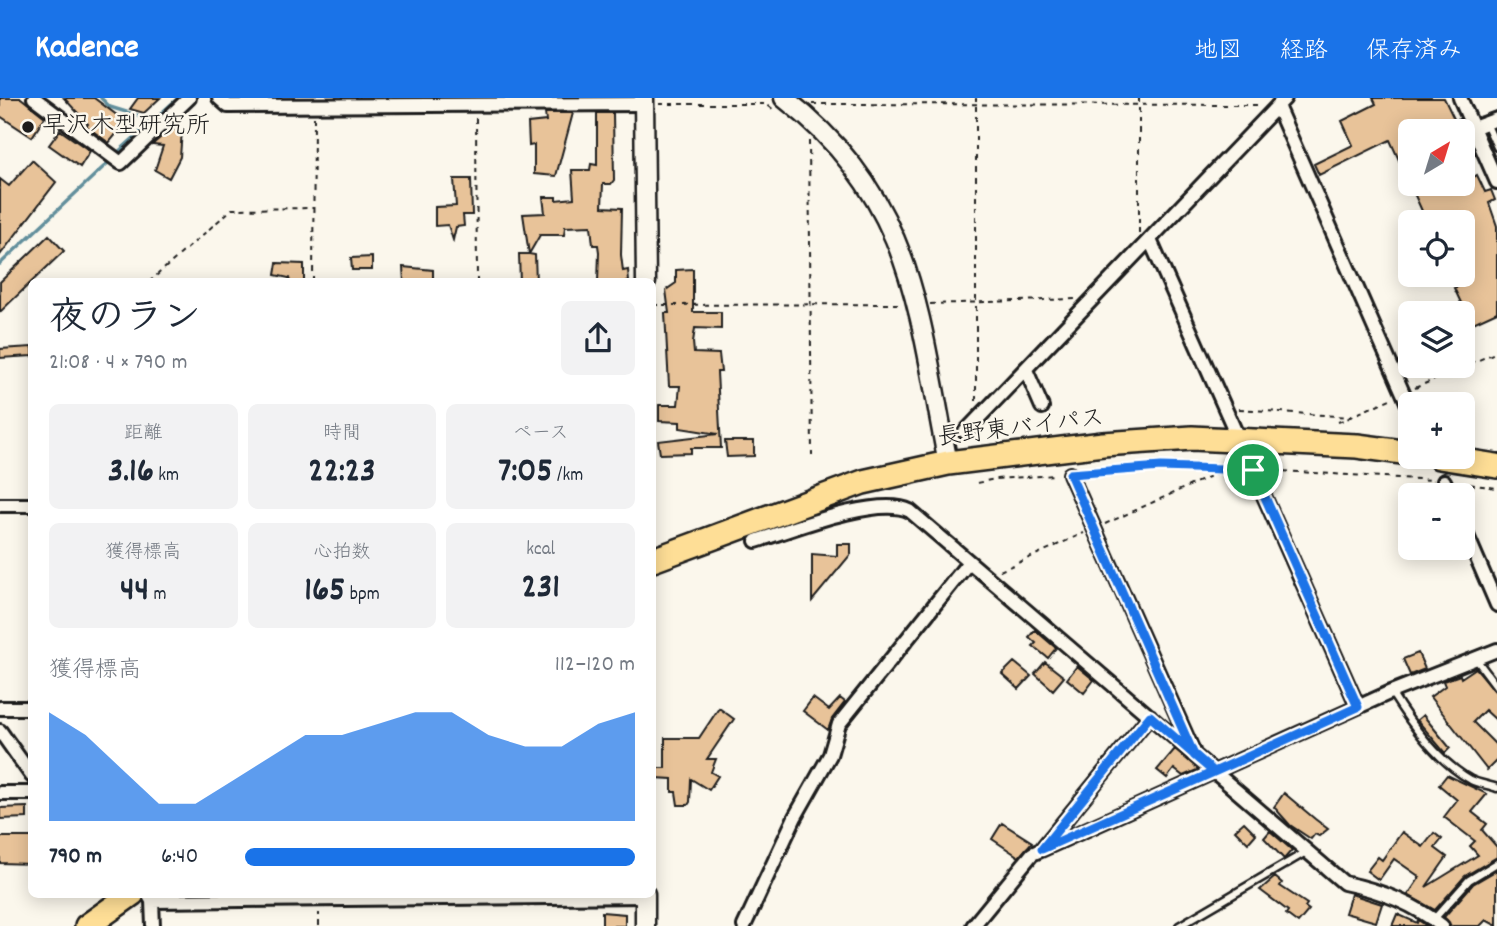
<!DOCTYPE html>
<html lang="ja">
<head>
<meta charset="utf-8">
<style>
  :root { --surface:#fff; --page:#f2f2f3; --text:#1f2937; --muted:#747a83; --accent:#1a73e8 }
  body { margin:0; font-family:Dekko,"Klee One",sans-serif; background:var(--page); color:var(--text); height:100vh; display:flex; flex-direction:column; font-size:26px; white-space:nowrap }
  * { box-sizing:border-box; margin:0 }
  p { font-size:23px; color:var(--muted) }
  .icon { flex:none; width:38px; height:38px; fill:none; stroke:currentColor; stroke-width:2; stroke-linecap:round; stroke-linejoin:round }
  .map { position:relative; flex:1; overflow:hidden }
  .side { position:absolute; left:28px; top:180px; width:628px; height:620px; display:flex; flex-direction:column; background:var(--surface); border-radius:10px; box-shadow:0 4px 18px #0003 }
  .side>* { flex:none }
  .needle { width:46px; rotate:38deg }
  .buttons { position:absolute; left:1398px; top:21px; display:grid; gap:14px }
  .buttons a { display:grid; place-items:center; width:77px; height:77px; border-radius:10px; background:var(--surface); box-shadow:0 4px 18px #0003; font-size:35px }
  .pin { position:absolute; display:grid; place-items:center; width:60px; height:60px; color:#fff; margin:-30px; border:4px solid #fff; border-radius:50%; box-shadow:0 2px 7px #0007 }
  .round { display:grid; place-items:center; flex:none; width:74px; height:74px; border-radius:10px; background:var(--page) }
  .overview { display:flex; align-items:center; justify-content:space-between; height:119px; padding:0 21px }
  h1 { font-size:38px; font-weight:800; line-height:52px }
  .figures { display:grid; grid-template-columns:repeat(3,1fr); gap:10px; height:119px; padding:7px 21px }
  .figures div { display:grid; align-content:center; border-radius:10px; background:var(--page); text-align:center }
  .figures b { font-size:35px; font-weight:800 }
  .figures small { font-size:19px; font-weight:400 }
  .figures p { font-size:19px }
  .chart { height:196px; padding:14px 21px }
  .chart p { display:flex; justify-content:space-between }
  .chart svg { width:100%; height:126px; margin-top:7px; fill:var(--accent); opacity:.7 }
  ul { padding:0 21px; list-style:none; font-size:23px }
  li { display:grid; grid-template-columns:112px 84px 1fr; align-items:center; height:52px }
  li i { height:18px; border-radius:9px; background:var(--accent) }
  header { display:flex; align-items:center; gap:42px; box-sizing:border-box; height:98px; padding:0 35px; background:var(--accent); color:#fff }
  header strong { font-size:33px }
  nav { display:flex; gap:38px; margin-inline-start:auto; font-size:24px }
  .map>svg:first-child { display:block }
</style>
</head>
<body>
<header>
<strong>Kadence</strong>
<nav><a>地図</a><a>経路</a><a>保存済み</a></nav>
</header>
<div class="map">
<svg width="1497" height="828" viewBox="0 0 1497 828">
  <rect width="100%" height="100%" fill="#fbf7ec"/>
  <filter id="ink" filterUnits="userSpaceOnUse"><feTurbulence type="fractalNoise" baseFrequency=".0143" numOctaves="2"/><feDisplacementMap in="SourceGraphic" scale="14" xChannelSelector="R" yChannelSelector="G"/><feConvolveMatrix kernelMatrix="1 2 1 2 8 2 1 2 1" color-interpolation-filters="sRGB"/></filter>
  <g filter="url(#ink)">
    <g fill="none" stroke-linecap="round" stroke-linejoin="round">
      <path stroke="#628f9c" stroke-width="3.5" d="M101,0L110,9L152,22
        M116,56L178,0
        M0,166L111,62"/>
    </g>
    <path fill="#e8c399" stroke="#1c1c1c" stroke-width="2" d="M0,0H21L45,19L32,39L0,18Z
      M64,0H94L126,24L109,45L86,28L88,26Z
      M138,0H160L144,15L130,11Z
      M1373,0H1444L1455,23L1459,21L1475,56L1463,62V33H1410V86H1463L1477,77L1485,94L1491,92L1495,102L1489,105L1497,128V214L1471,226L1454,190L1463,186V124H1430L1422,113L1390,42L1319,77L1314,66L1353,47L1342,23L1376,6Z
      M545,15H573L556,78L534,76V47L529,48L528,25L546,23Z
      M597,15H613L614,82L611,86H603L602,109L622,110L621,157L623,173L628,172L629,184H598L599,154L598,147H593L591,128L565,129L564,137H540L529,156L535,157L536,184H520L519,156H529L523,116L545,115L543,99H556V102L574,100L572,72H590L591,66L597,67Z
      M170,31L182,32L180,59L169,80L155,72L163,48L152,47Z
      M60,32L90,53L80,69L49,47Z
      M32,62L56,84L0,157V81L9,88Z
      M454,81H471L472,117H463L464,128L456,129L453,142L448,127L435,128V109L456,108Z
      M49,137L64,153L0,214V184Z
      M372,159V172H352L351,160Z
      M277,165L304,166V184H290L289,180L275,177Z
      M403,169L433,172V184H404Z
      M693,171V214H721V231L695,230L693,244L694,255L719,256L721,274H717L721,350H691V355L660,356L658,343L718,336L680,330V324L659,323V307H678L680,288H669L665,215H669L666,192L676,185V172Z
      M32,249V258L0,260V251Z
      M725,343H754V358L727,359Z
      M837,446H851V456L812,503V456L837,458Z
      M1035,532L1056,550L1048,560L1033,548L1036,545L1029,539Z
      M1418,555L1425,571L1410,577L1403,561Z
      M1014,564L1031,578L1019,591L1002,576Z
      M1045,564L1064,579L1053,592L1035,576Z
      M1077,568L1094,582L1084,595L1067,581Z
      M1476,570L1497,595V623L1485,612L1473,624L1497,648V662L1487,672L1430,599L1445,588L1443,583L1460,577L1461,580Z
      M813,600L829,612L840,600L845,604L832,621L828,632L803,613Z
      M719,610L734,621L707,661H716L711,674L718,678L709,692L691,681L690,704L688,707H678L676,694H672V681L656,680V670H665V640H699Z
      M1423,617L1450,650L1445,655L1417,622Z
      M1175,651L1198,671L1197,672L1183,678L1174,671L1167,680L1157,672Z
      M1447,677L1487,696L1472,714L1487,726L1482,732L1497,749V759L1465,778L1435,812L1408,797L1420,779L1394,761L1379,782L1367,773L1378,759L1382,762L1402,734L1423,749L1434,735L1442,741L1435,750L1447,759L1426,789L1478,757L1470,748L1475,743L1444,719L1457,702L1439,687Z
      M1284,695L1315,721L1328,731L1319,738L1315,736L1311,741L1290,727L1274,709Z
      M27,709V720L0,721V710Z
      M1244,724L1256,736L1248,745L1235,732Z
      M1002,725L1032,744L1019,759L992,741Z
      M1270,733L1292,752L1284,761L1264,740Z
      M0,739H32V766L0,765Z
      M1497,772V828L1486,822L1480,828H1451L1444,819L1473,786Z
      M1275,779L1282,785L1280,788L1307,806L1305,809L1309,812L1298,825L1286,816L1288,813L1260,792Z
      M1351,796L1382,806L1376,824L1345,815Z
      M602,814L625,816V828H602Z
      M1397,816L1417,825L1418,822L1427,828H1392Z"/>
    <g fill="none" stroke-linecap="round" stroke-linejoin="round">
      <defs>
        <path id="lane" d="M1486,25L1497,49
          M1476,561L1497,589
          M1391,594C1411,626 1437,663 1471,682C1479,686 1489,687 1497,690
          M1434,821L1469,782L1497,765
          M1179,828L1306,754"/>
        <path id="street" d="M34,0L121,65L189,0
          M219,0L228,8L644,6
          M1460,0L1497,84
          M1277,8L1410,311
          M1473,30L1497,21
          M1150,142L1358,609
          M1026,272L1042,309
          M965,334L1285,0
          M1070,376L1193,653
          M1444,383L1450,397
          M0,407H32
          M1463,428L1497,507
          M756,443C790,432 879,397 910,413L1344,785C1379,792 1414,806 1442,828
          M0,610H32
          M0,633L32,678
          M0,695H32
          M1044,748L1150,618
          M149,798L152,803L153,828
          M152,803L645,798
          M744,828L795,719L830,657L839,626L969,464
          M973,828L1032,756L1391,594L1497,552"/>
        <path id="secondary" d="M644,0L646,184
          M784,0C915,102 918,215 948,365
          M645,828V796"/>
        <path id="highway" d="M1439,359L1497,368
          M653,462L863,384L948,365L1103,346L1192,340L1357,348L1410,355
          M87,828L132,796"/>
      </defs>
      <use href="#lane" stroke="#1c1c1c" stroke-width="11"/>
      <use href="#street" stroke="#1c1c1c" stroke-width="18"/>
      <use href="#secondary" stroke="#1c1c1c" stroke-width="23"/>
      <use href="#highway" stroke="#1c1c1c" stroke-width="28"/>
      <path stroke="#1c1c1c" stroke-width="2" stroke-dasharray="5 5" stroke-linecap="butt" d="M1139,0V135
        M659,6H766L774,12
        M812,6L1262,7
        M476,20L477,184
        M809,43L812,357
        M149,184L232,111L313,110
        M313,184L314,19
        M930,206L1075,201
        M653,207L900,206
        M1415,290L1497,254
        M976,303V0
        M1239,311L1350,319L1390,301
        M1338,324L1349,320
        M1264,372L1434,382
        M1083,375L1161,369L1238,371
        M977,385L995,381L1056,377
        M1460,385L1497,390
        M1105,426L1224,372
        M1000,473L1084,435
        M319,828V815"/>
      <use href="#lane" stroke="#fbf7ec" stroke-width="6"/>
      <use href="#street" stroke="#fbf7ec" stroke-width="12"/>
      <use href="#secondary" stroke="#fbf7ec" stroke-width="18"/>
      <use href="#highway" stroke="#fede96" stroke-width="23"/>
    </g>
  </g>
  <g fill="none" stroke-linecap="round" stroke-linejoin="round" filter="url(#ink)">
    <defs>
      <path id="route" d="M1253,372L1358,609L1214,674L1150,618L1042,751L1214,674L1194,657L1070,376L1161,369L1253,372"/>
    </defs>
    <use href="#route" stroke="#fff" stroke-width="14"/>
    <use href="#route" stroke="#1a73e8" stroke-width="9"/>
  </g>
  <circle fill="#1c1c1c" stroke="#fbf7ec" stroke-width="2.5" cx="28" cy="29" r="7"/>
  <g text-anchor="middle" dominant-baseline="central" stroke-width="5" stroke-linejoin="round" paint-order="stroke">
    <g font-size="24" fill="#1c1c1c" stroke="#fbf7ec" text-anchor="start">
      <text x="42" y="29">早沢木型研究所</text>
    </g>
    <g font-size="24" fill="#1c1c1c" stroke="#fbf7ec">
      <text transform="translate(1021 331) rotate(-7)">長野東バイパス</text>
    </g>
  </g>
</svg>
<div class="buttons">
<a><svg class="needle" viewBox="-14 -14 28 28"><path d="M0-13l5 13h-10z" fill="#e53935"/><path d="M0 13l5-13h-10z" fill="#747a83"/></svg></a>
<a><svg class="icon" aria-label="locate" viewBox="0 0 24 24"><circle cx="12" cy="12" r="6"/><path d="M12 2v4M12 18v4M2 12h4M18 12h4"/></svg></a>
<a><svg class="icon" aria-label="layers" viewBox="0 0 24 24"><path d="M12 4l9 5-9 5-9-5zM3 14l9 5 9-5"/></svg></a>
<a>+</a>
<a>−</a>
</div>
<div class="pin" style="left:1253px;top:372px;background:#1e9e55"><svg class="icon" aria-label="arrive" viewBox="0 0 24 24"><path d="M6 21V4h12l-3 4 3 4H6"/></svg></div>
<section class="side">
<div class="overview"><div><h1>夜のラン</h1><p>21:08 · 4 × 790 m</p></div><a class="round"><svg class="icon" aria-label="share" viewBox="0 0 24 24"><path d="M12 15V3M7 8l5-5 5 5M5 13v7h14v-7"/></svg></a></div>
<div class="figures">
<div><p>距離</p><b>3.16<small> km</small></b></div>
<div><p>時間</p><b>22:23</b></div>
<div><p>ペース</p><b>7:05<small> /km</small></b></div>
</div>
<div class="figures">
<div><p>獲得標高</p><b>44<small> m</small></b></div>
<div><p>心拍数</p><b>165<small> bpm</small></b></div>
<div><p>kcal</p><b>231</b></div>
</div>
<div class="chart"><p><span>獲得標高</span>112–120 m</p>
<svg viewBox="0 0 160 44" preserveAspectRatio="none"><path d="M0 44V6L10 14L20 26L30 38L40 38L50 30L60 22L70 14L80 14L90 10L100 6L110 6L120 14L130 18L140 18L150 10L160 6V44z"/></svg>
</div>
<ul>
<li><b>790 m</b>6:40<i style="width:100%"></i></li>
</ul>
</section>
</div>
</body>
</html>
